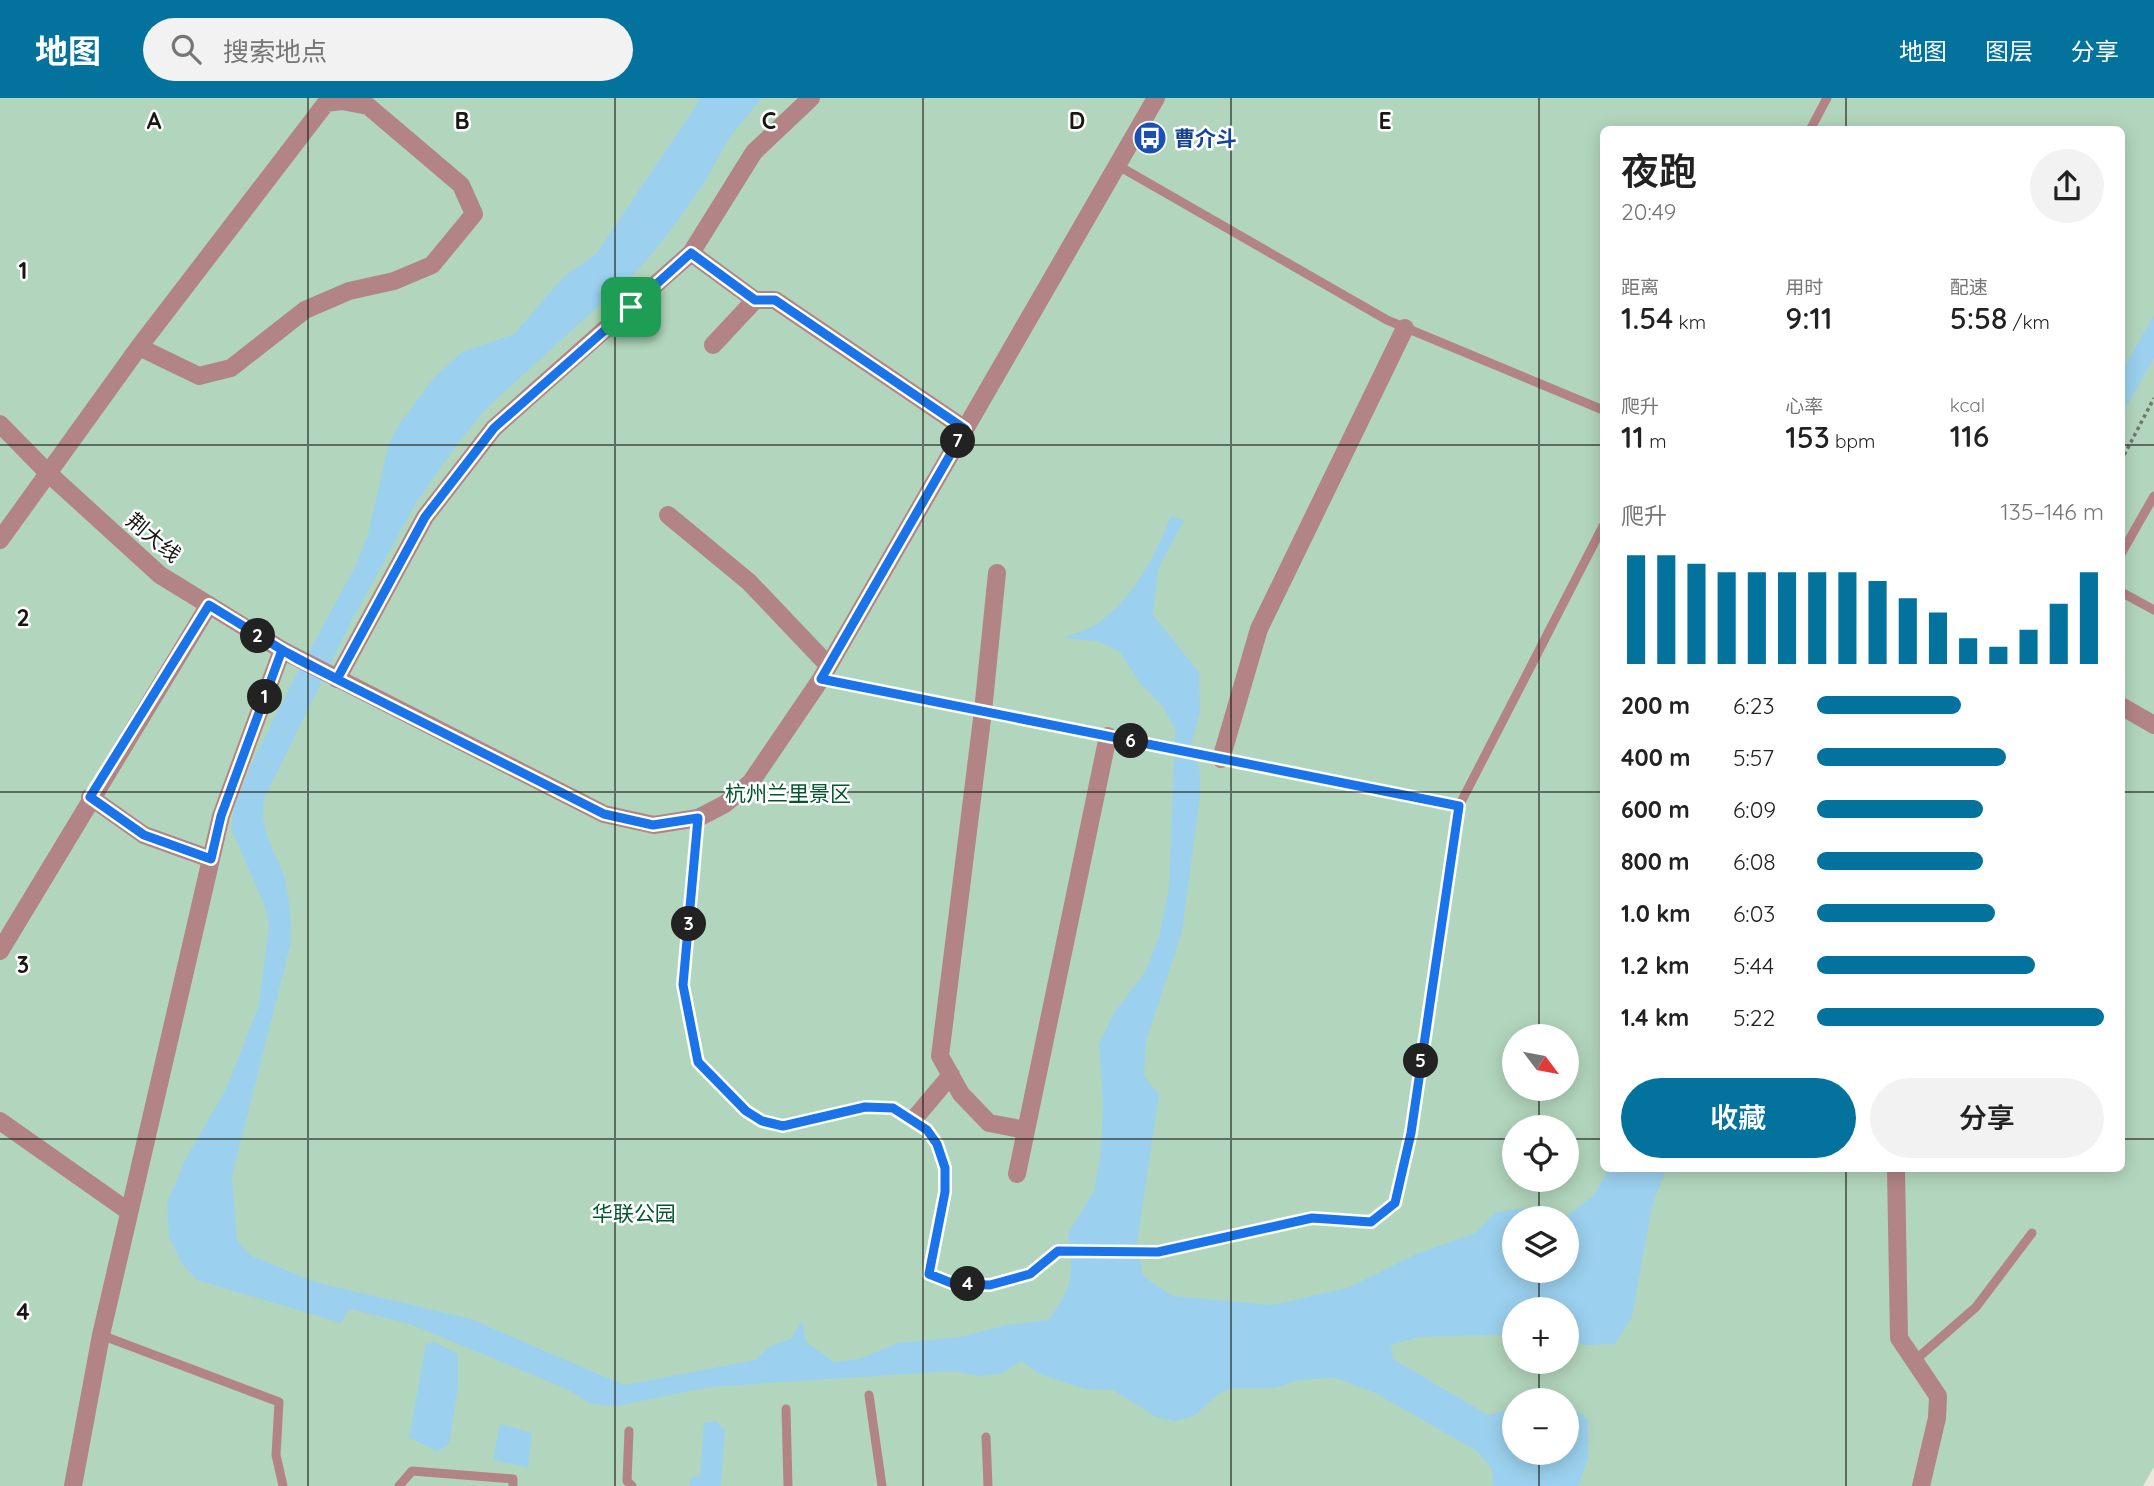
<!DOCTYPE html>
<html lang="zh">
<head>
<meta charset="utf-8">
<style>
  :root { --surface:#fff; --page:#f2f2f2; --text:#222; --muted:#767676; --accent:#03729d }
  body { margin:0; font-family:Quicksand,"Noto Sans SC",sans-serif; background:var(--page); color:var(--text); height:100vh; display:flex; flex-direction:column; font-size:26px; white-space:nowrap }
  * { box-sizing:border-box; margin:0 }
  p { font-size:23px; color:var(--muted) }
  .icon { flex:none; width:38px; height:38px; fill:none; stroke:currentColor; stroke-width:2; stroke-linecap:round; stroke-linejoin:round }
  .map { position:relative; flex:1; overflow:hidden }
  .details { position:absolute; left:1600px; top:28px; width:525px; height:1046px; display:flex; flex-direction:column; background:var(--surface); border-radius:10px; box-shadow:0 4px 18px #0003 }
  .details>* { flex:none }
  .needle { width:46px; rotate:122deg }
  .buttons { position:absolute; left:1502px; top:926px; display:grid; gap:14px }
  .buttons a { display:grid; place-items:center; width:77px; height:77px; border-radius:50%; background:var(--surface); box-shadow:0 4px 18px #0003; font-size:35px }
  .pin { position:absolute; display:grid; place-items:center; width:60px; height:60px; color:#fff; margin:-30px; border-radius:14px; box-shadow:0 4px 10px #0006 }
  .km { position:absolute; width:35px; height:35px; margin:-18px; border-radius:50%; background:#222; color:#fff; font-size:19px; line-height:35px; text-align:center }
  .round { display:grid; place-items:center; flex:none; width:74px; height:74px; border-radius:37px; background:var(--page) }
  .head { display:flex; align-items:center; justify-content:space-between; height:119px; padding:0 21px }
  h1 { font-size:38px; font-weight:600; line-height:52px }
  .metrics { display:grid; grid-template-columns:repeat(3,1fr); gap:10px; height:119px; padding:7px 21px }
  .metrics div { display:grid; align-content:center }
  .metrics b { font-size:30px; font-weight:600 }
  .metrics small { font-size:19px; font-weight:400 }
  .metrics p { font-size:19px }
  .chart { height:196px; padding:14px 21px }
  .chart p { display:flex; justify-content:space-between }
  .chart svg { width:100%; height:126px; margin-top:7px; stroke:var(--accent); stroke-width:6 }
  .action { display:flex; gap:14px; margin-top:auto; padding:14px 21px }
  .action a { flex:1; height:80px; border-radius:42px; background:var(--accent); color:#fff; font-size:28px; font-weight:600; line-height:80px; text-align:center }
  .action a+a { background:var(--page); color:var(--text) }
  ul { padding:0 21px; list-style:none; font-size:23px }
  li { display:grid; grid-template-columns:112px 84px 1fr; align-items:center; height:52px }
  li i { height:18px; border-radius:9px; background:var(--accent) }
  header { display:flex; align-items:center; gap:42px; box-sizing:border-box; height:98px; padding:0 35px; background:var(--accent); color:#fff }
  header strong { font-size:33px }
  nav { display:flex; gap:38px; margin-inline-start:auto; font-size:24px }
  .search { width:490px; height:63px; background:var(--page); display:flex; align-items:center; gap:18px; box-sizing:border-box; padding:0 24px; border-radius:38px; color:var(--muted); font-size:26px }
  .map>svg:first-child { display:block }
</style>
</head>
<body>
<header>
<strong>地图</strong>
<div class="search"><svg class="icon" aria-label="search" viewBox="0 0 24 24"><circle cx="10" cy="10" r="6"/><path d="M15 15l6 6"/></svg>搜索地点</div>
<nav><a>地图</a><a>图层</a><a>分享</a></nav>
</header>
<div class="map">
<svg width="2154" height="1388" viewBox="0 0 2154 1388">
  <rect width="100%" height="100%" fill="#ece8de"/>
  <path fill="#b2d6bd" fill-rule="evenodd" d="M0,0H2154V1369L2143,1388H0ZM1603,32H2121V1071H1603ZM1514,938H1566V990H1514ZM1514,1029H1566V1082H1514ZM1514,1120H1566V1172H1514ZM1514,1211H1566V1264H1514ZM1514,1302H1566V1354H1514Z"/>
  <path fill="#9bd1ee" d="M701,0H762L729,40L706,82L671,132L640,170L486,311L457,346L416,405L351,524L264,701C258,732 276,751 284,779C290,801 291,822 291,845L232,1078L237,1143L252,1158L315,1184L471,1221L624,1287L755,1262L770,1248L791,1241L802,1222L806,1244L834,1264L859,1261L898,1245L959,1239L1007,1227L1048,1222C1073,1190 1074,1175 1068,1135L1094,1093L1101,1053L1103,1006L1099,946L1114,915L1145,874L1159,839L1169,789L1175,631L1163,609L1140,585L1120,554L1097,543L1063,540C1074,536 1088,532 1098,525C1134,500 1155,457 1171,418L1184,422L1158,471L1153,517L1199,574L1200,614L1191,647L1200,674V698L1182,834L1146,943L1144,978L1159,996L1137,1146L1143,1178L1172,1198L1273,1207L1350,1189L1416,1156L1475,1135L1496,1114L1525,1110L1563,1120H1514V1172H1566L1565,1120L1594,1097L1609,1071H1666L1652,1108L1632,1219L1615,1246L1587,1247L1566,1242V1211H1514V1236L1419,1239L1391,1247L1393,1261L1488,1317L1514,1310V1354H1566V1307L1588,1321V1361L1578,1388H1493L1492,1371L1477,1353L1375,1295L1335,1280L1300,1282L1274,1290H1231L1217,1297L1194,1318L1175,1323L1156,1319L1113,1292L1085,1291L1039,1276L1021,1263L1001,1276L979,1278L953,1273L710,1289L617,1308L591,1306L569,1292L410,1226L350,1211L341,1225L197,1182L181,1164L169,1139L167,1105L186,1060L226,991L259,907L269,828L265,809L231,731L234,710L250,669L292,585L356,467L368,436L389,345L398,328L434,280L462,254L514,236L563,179L596,156Z
    M2154,217V260L2121,318V274Z
    M435,1244L458,1256V1289L449,1347L437,1353L409,1340L426,1246Z
    M716,1323L725,1332L721,1388H689L691,1380L700,1377L704,1325Z
    M500,1326L532,1335L528,1369L493,1362Z"/>
  <g fill="none" stroke-linecap="round" stroke-linejoin="round">
    <path stroke="#78756f" stroke-width="3.5" stroke-dasharray="3.5 3.5" stroke-linecap="butt" d="M2121,363L2154,300"/>
    <path stroke="#b38486" stroke-width="9" d="M1810,32L1827,0
      M1117,67L1387,222L1603,312
      M2121,456L2154,398
      M2121,494L2154,512
      M821,581L1459,708
      M698,720L683,887L698,964L746,1013L762,1023L783,1028L865,1009L893,1010L927,1032L938,1046L945,1070V1094L929,1176L954,1186L991,1187L1030,1176L1058,1153L1159,1154L1312,1120L1371,1124L1395,1106L1411,1035L1459,708L1603,428
      M101,1237L279,1304L276,1357L283,1388
      M1913,1264L1976,1209L2032,1135
      M869,1297L882,1388
      M786,1311L788,1388
      M629,1333L627,1383L632,1388
      M986,1339L988,1388
      M399,1388L412,1373L513,1381V1388"/>
    <path stroke="#b38486" stroke-width="18" d="M691,155L755,202H775L965,331
      M713,247L755,202
      M668,417L749,484L828,567
      M0,442L139,249L326,5L342,3L368,8L461,87L474,116L432,167L394,183L349,193L305,212L231,270L199,278L139,249
      M997,475L983,613L940,958L961,996L989,1025L1026,1032
      M337,581L425,419L494,330L691,155L754,54L811,0
      M2121,608L2154,627
      M1221,661L1259,531L1405,230
      M90,699L144,737L211,761
      M0,853L209,507
      M914,1021L951,977
      M0,1023L128,1113
      M1896,1071L1899,1240L1938,1298L1937,1320L1921,1388
      M1017,1076L1108,638
      M73,1388L101,1237L211,761L221,718L282,552"/>
    <path stroke="#b38486" stroke-width="18" d="M0,326L48,375L160,477L282,552L604,716L654,727L698,720L725,706L751,684L821,581L1156,0"/>
  </g>
  <g fill="none" stroke-linecap="round" stroke-linejoin="round">
    <defs>
      <path id="route" d="M631,209L494,330L425,419L337,581L282,552L221,718L211,761L144,737L90,699L209,507L297,561L604,716L653,727L698,720L683,887L698,964L746,1013L762,1023L783,1028L865,1009L893,1010L927,1032L937,1046L945,1070V1094L929,1176L954,1186L990,1187L1030,1176L1058,1153L1158,1154L1312,1120L1371,1124L1395,1105L1411,1035L1459,708L821,581L965,331L775,202H755L691,155L631,209"/>
    </defs>
    <use href="#route" stroke="#fff" stroke-width="14"/>
    <use href="#route" stroke="#1a73e8" stroke-width="9"/>
  </g>
  <path fill="none" stroke="#181713" stroke-width="2" stroke-opacity="0.55" d="M308,0V1388M615,0V1388M923,0V1388M1231,0V1388M1539,0V938M1846,0V32M0,347H1603M2121,347H2154M0,694H1603M2121,694H2154M1539,990V1029M0,1041H1514M1566,1041H1603M2121,1041H2154M1846,1071V1388M1539,1082V1120M1539,1172V1211M1539,1264V1302M1539,1354V1388"/>
  <defs>
    <symbol id="bus-disc" viewBox="-11 -11 22 22"><circle r="9.5" fill="#1a4fb4" stroke="#fff"/><path d="M-5-6H5V4H4V6H2V4H-2V6H-4V4H-5ZM-3.5-4V0h7V-4ZM-3.5 1.2v1.5H-2V1.2ZM2 1.2v1.5H3.5V1.2Z" fill="#fff"/></symbol>
  </defs>
  <g fill-rule="evenodd">
    <use href="#bus-disc" x="1131" y="21" width="38" height="38"/>
  </g>
  <g text-anchor="middle" dominant-baseline="central" stroke-width="5" stroke-linejoin="round" paint-order="stroke">
    <g font-size="21" font-weight="bold" fill="#164399" stroke="#fff" text-anchor="start">
      <text x="1174" y="40">曹介斗</text>
    </g>
    <g font-size="21" fill="#181713" stroke="#fff">
      <text transform="translate(154 439) rotate(40)">荆大线</text>
    </g>
    <g font-size="21" fill="#03562d" stroke="#fff">
      <text x="788" y="695">杭州兰里景区</text>
      <text x="634" y="1115">华联公园</text>
    </g>
  </g>
  <g font-size="23" text-anchor="middle" font-weight="bold" fill="#181713" stroke="#fff" stroke-width="5" stroke-linejoin="round" paint-order="stroke">
    <text x="154" y="31">A</text>
    <text x="462" y="31">B</text>
    <text x="769" y="31">C</text>
    <text x="1077" y="31">D</text>
    <text x="1385" y="31">E</text>
    <text x="23" y="181">1</text>
    <text x="23" y="528">2</text>
    <text x="23" y="875">3</text>
    <text x="23" y="1222">4</text>
  </g>
</svg>
<div class="buttons">
<a><svg class="needle" viewBox="-14 -14 28 28"><path d="M0-13l5 13h-10z" fill="#e53935"/><path d="M0 13l5-13h-10z" fill="#767676"/></svg></a>
<a><svg class="icon" aria-label="locate" viewBox="0 0 24 24"><circle cx="12" cy="12" r="6"/><path d="M12 2v4M12 18v4M2 12h4M18 12h4"/></svg></a>
<a><svg class="icon" aria-label="layers" viewBox="0 0 24 24"><path d="M12 4l9 5-9 5-9-5zM3 14l9 5 9-5"/></svg></a>
<a>+</a>
<a>−</a>
</div>
<div class="pin" style="left:631px;top:209px;background:#1e9e55"><svg class="icon" aria-label="arrive" viewBox="0 0 24 24"><path d="M6 21V4h12l-3 4 3 4H6"/></svg></div>
<b class="km" style="left:265px;top:599px">1</b>
<b class="km" style="left:258px;top:538px">2</b>
<b class="km" style="left:689px;top:826px">3</b>
<b class="km" style="left:968px;top:1186px">4</b>
<b class="km" style="left:1421px;top:963px">5</b>
<b class="km" style="left:1131px;top:643px">6</b>
<b class="km" style="left:958px;top:343px">7</b>
<section class="details">
<div class="head"><div><h1>夜跑</h1><p>20:49</p></div><a class="round"><svg class="icon" aria-label="share" viewBox="0 0 24 24"><path d="M12 15V3M7 8l5-5 5 5M5 13v7h14v-7"/></svg></a></div>
<div class="metrics">
<div><p>距离</p><b>1.54<small> km</small></b></div>
<div><p>用时</p><b>9:11</b></div>
<div><p>配速</p><b>5:58<small> /km</small></b></div>
</div>
<div class="metrics">
<div><p>爬升</p><b>11<small> m</small></b></div>
<div><p>心率</p><b>153<small> bpm</small></b></div>
<div><p>kcal</p><b>116</b></div>
</div>
<div class="chart"><p><span>爬升</span>135–146 m</p>
<svg viewBox="0 0 160 44" preserveAspectRatio="none"><path d="M5 44V6M15 44V6M25 44V9M35 44V12M45 44V12M55 44V12M65 44V12M75 44V12M85 44V15M95 44V21M105 44V26M115 44V35M125 44V38M135 44V32M145 44V23M155 44V12"/></svg>
</div>
<ul>
<li><b>200 m</b>6:23<i style="width:50%"></i></li>
<li><b>400 m</b>5:57<i style="width:66%"></i></li>
<li><b>600 m</b>6:09<i style="width:58%"></i></li>
<li><b>800 m</b>6:08<i style="width:58%"></i></li>
<li><b>1.0 km</b>6:03<i style="width:62%"></i></li>
<li><b>1.2 km</b>5:44<i style="width:76%"></i></li>
<li><b>1.4 km</b>5:22<i style="width:100%"></i></li>
</ul>
<div class="action"><a>收藏</a><a>分享</a></div>
</section>
</div>
</body>
</html>
